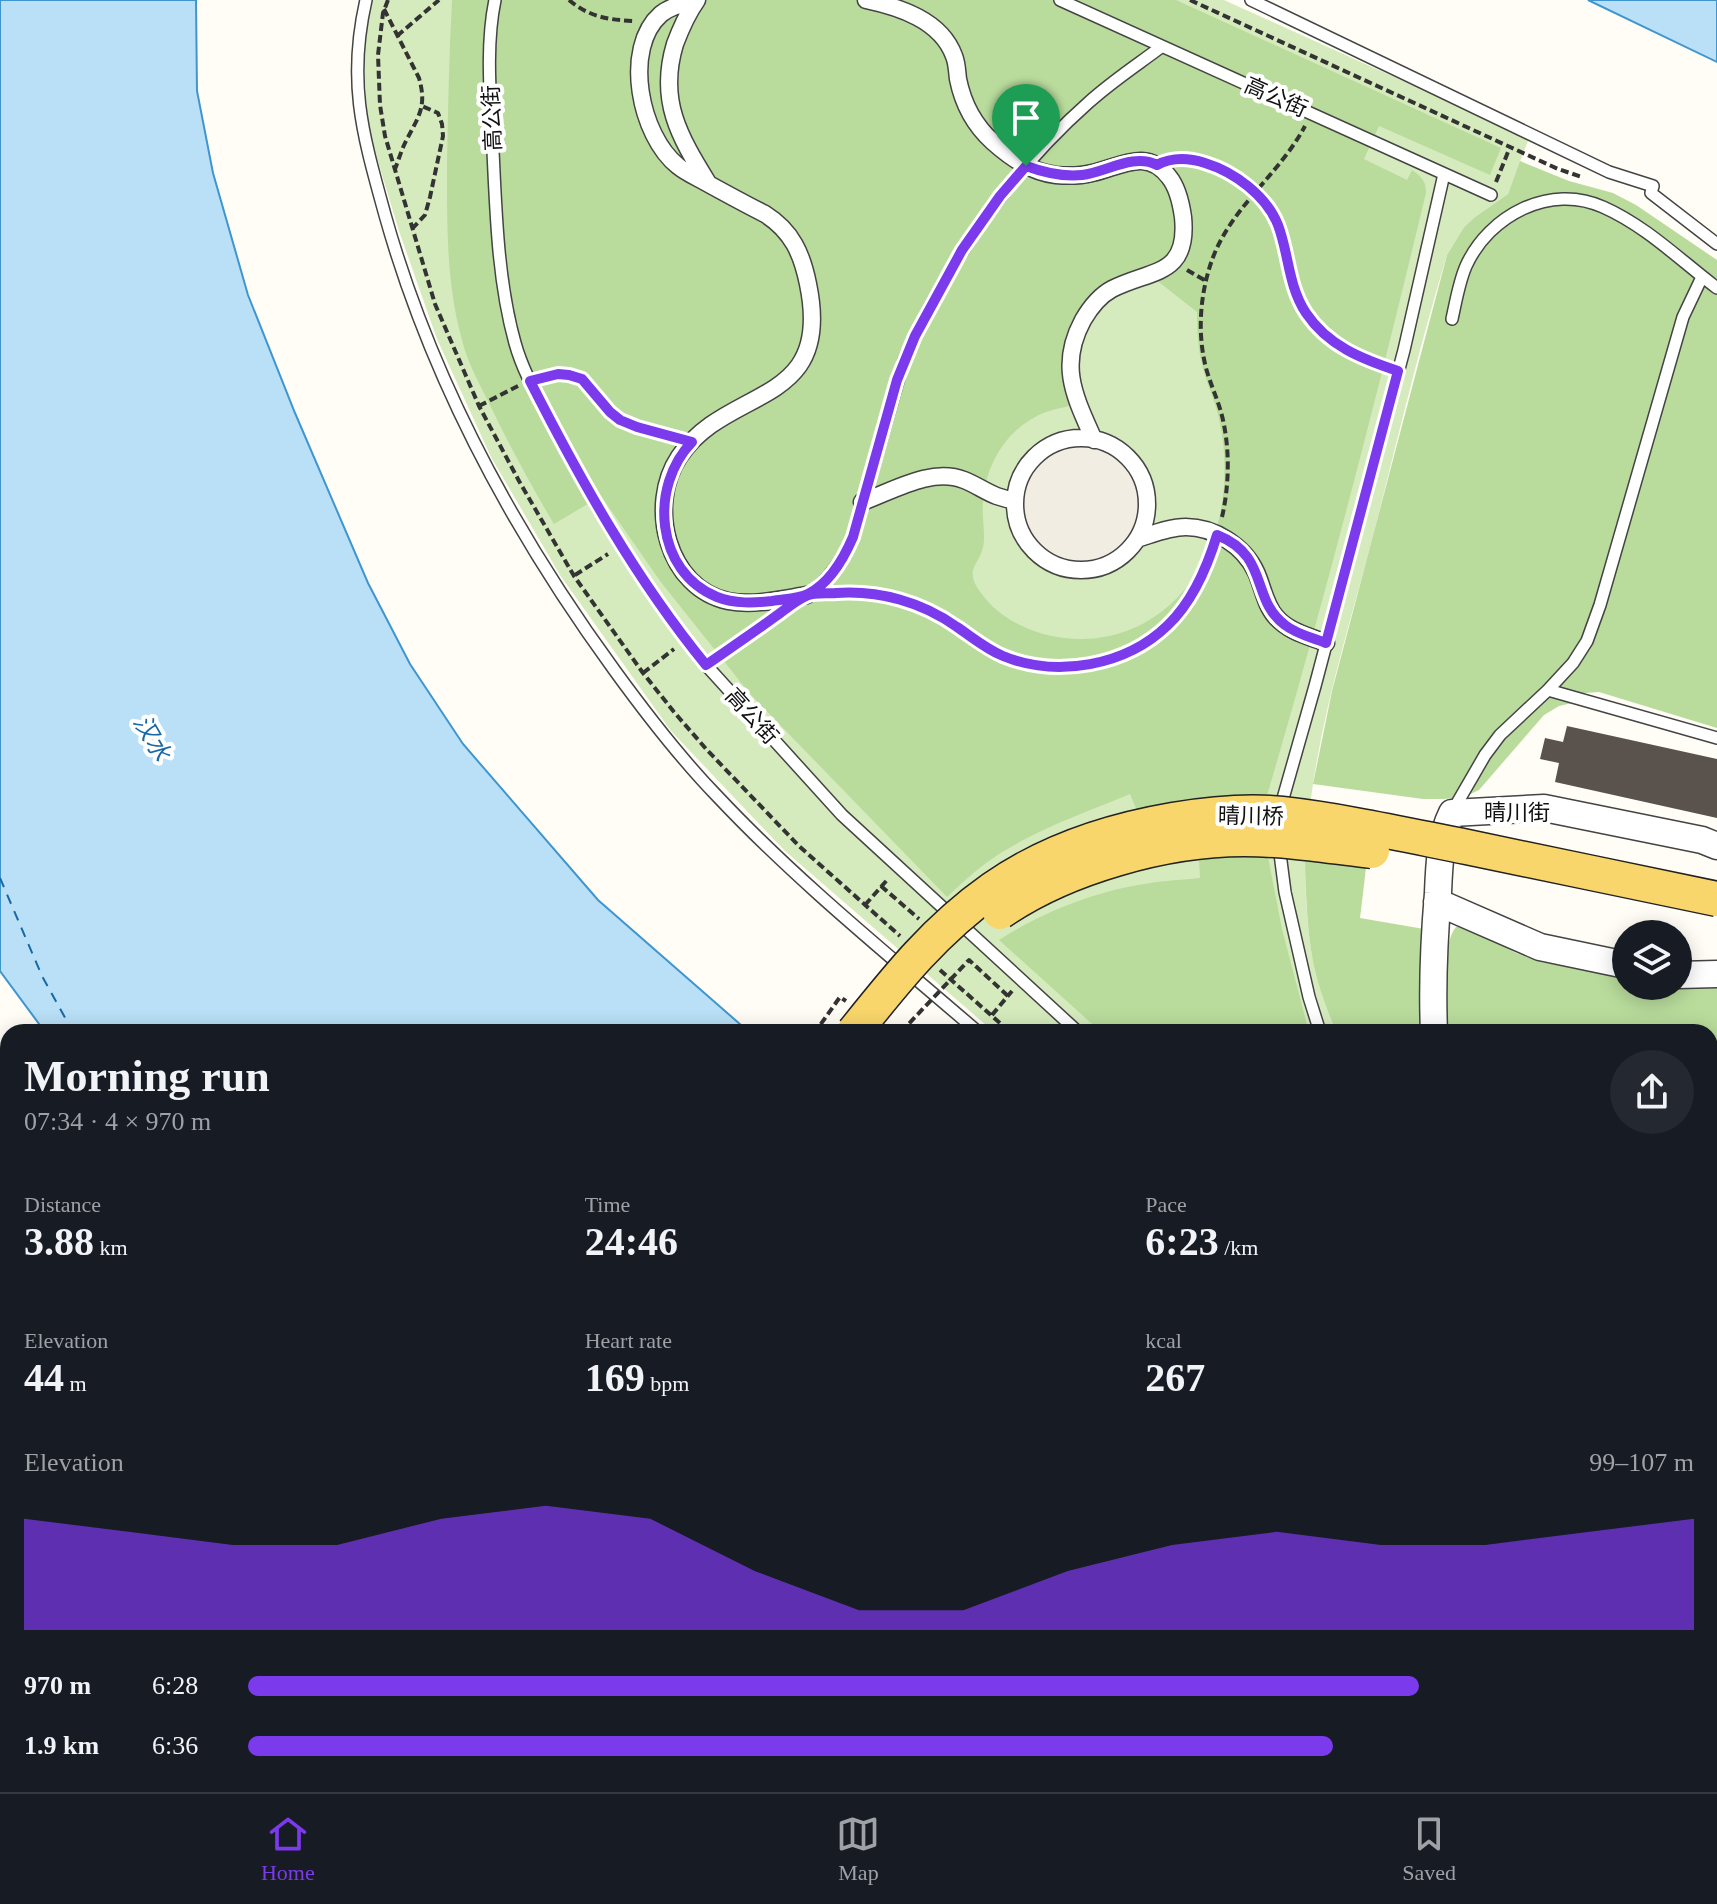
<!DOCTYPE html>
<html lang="en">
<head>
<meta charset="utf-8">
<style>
  :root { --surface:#171b24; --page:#242831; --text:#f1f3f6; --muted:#9ea1a6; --line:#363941; --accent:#7c3aed }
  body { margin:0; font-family:"Times New Roman","Noto Sans SC",serif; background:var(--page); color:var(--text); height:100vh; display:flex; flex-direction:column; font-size:30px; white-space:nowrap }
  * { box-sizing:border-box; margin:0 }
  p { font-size:26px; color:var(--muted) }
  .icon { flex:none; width:44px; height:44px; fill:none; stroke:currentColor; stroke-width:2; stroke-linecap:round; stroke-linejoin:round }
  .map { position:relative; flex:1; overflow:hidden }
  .panel { position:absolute; left:0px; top:1024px; width:1718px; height:768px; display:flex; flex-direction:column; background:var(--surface); border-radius:24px 24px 0 0; box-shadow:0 4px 20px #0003 }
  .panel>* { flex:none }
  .fabs { position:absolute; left:1612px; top:920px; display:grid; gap:16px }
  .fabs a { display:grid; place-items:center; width:80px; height:80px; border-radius:50%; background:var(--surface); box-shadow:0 4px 20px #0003; font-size:40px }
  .pin { position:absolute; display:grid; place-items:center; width:68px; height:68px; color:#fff; margin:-82px -34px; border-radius:50% 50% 50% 0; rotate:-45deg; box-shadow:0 0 8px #0007 }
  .pin .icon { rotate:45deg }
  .round { display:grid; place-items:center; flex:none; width:84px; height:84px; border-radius:42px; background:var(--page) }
  .summary { display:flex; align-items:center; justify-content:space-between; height:136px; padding:0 24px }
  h1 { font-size:44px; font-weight:800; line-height:60px }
  .figures { display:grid; grid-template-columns:repeat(3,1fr); gap:12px; height:136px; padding:8px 24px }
  .figures div { display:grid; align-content:center }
  .figures b { font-size:40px; font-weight:800 }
  .figures small { font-size:22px; font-weight:400 }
  .figures p { font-size:22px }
  .chart { height:224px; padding:16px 24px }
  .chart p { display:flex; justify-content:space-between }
  .chart svg { width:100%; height:144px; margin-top:8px; fill:var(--accent); opacity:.7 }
  ul { padding:0 24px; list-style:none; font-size:26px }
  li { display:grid; grid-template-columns:128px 96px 1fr; align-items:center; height:60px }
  li i { height:20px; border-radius:10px; background:var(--accent) }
  .menu { display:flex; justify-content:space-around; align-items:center; height:112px; border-top:2px solid var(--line); background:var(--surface); font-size:22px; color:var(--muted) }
  .menu a { display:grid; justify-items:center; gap:4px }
  .menu .current { color:var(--accent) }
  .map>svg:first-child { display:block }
</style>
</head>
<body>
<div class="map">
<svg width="1717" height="1792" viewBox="0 0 1717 1792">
  <rect width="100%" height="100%" fill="#fffdf5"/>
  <path fill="#d5ebbd" d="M372,0H1224L1529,138L1508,194L1475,217L1464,227L1447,255C1419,347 1397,442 1373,536C1336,677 1283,827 1316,975C1321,994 1329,1013 1336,1032H994L785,851L671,731L560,575L491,457L437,339L399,231L373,145L367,115L364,65L367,24Z"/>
  <path fill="#b9dc9c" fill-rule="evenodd" d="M452,0H1176L1501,148L1490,175L1379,126L1364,159L1407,180L1412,170C1422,177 1426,181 1426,193C1377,397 1325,599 1266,799L1138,813L1130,794C1090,811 1048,825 1011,847C987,860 967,878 947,897L750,694L660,581L601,496L554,524C530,484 508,443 488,401C478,381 467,361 462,340C446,283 447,223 447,164C448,109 449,55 452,0ZM1155,279L1197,312C1197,332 1198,352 1204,372C1209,390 1217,406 1220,424C1227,456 1226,495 1217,527C1196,602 1131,652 1052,636C1028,631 1001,618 985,598C958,566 984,567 984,538C984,525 982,513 983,501C986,462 1009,426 1046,412C1058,408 1070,406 1082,403L1075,348L1095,312L1113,295Z
    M1520,161L1569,181L1613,193L1636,205L1717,260V728L1599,692L1585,693L1572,703L1559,706L1544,715L1479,790L1464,797L1444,799H1423L1313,784L1332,691L1447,255L1464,227L1475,217L1508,194Z
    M1250,856L1268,857L1282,929L1309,1032H1101L999,940C1039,914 1091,893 1138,885C1158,881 1180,880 1200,878L1199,859Z
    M1305,860L1366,868L1360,918L1424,929L1423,1032H1336C1329,1014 1322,997 1317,979C1307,941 1306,899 1305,860Z
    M1465,926L1516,953L1540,962L1626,977V986L1717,984V1058L1710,1059V1032H1445C1445,1008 1441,944 1456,927Z"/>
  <path fill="#f1ede2" d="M1010 504a71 71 0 1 1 142 0a71 71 0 1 1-142 0Z"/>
  <path fill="#b9e0f7" stroke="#3f96cf" stroke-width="2" d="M0,0H196L197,91L213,173L248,295L295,413L368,583L410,664L463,744L598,900L749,1032H45L0,971Z
    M1588,0H1717V62Z
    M816,1784H1617L1623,1792H830Z"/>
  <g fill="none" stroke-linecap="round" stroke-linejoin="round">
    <path stroke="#1768a6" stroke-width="2" stroke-dasharray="10 8" stroke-linecap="butt" d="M0,878L42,976L73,1032"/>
  </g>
  <path fill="#5a524d" d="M1567,726L1717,759V818L1555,782L1559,763L1540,759L1545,738L1563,742Z"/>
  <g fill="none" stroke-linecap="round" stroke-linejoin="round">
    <defs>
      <path id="service" d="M366,0C347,83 363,135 385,215C431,379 515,534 615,671C647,715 680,758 718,797C798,882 890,956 978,1032
        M495,0C485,48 491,102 493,151C496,215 498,282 515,343C523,372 539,399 553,426C596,510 646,592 706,665L842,815L1078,1032
        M1060,0L1491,195
        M1251,0L1609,172L1653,186L1651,193L1717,244
        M1452,319C1456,301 1459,282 1466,266C1489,215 1551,183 1603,207C1646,226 1680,260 1717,288
        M706,665L818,587C834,572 844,557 853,537L904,360C948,262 1008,174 1088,103C1111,82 1137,65 1161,47
        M1548,690L1573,663L1587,641L1600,605L1683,317L1702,277
        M1280,809L1315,686L1404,350L1444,174
        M1452,812L1485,755L1500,735L1548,690L1717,738
        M1279,846L1285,892L1309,997L1320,1032
        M0,1456L8,1462
        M1710,1727L1717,1741
        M534,1784L549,1792"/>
      <path id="pedestrian" d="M697,0C687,14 681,28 675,44C658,100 679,136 708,183
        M866,0C899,7 941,20 954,56C957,63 957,71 958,79C963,104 974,125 993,142C1011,158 1031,172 1056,175C1068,176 1080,176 1092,173C1120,167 1147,147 1169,177C1178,188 1181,203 1183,217C1189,277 1151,269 1112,289C1099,296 1090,308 1083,320C1058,366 1075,397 1094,440
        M696,1C684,3 671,6 661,14C622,48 640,136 678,166C685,172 696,177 705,182C725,193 745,204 765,214C792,231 802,254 808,284C834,409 728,384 679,457C647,505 667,588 728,601C754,606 782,599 807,595
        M1015 504a66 66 0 1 1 132 0a66 66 0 1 1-132 0Z
        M862,502C893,491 931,467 964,480C982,487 994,499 1015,500
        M1137,539C1153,534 1169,527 1186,527C1214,527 1244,546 1256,572C1263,587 1265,605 1276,617C1289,632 1309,636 1326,643"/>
      <path id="tertiary" d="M1437,902L1540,947L1626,965
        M1678,975L1717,974
        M1434,1032C1432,985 1434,940 1438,893C1439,867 1440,837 1452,813L1544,808L1702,840L1717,846
        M1710,1072L1717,1071"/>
      <path id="secondary" d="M1710,1248L1717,1202
        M1710,1547L1717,1576"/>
      <path id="primary" d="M243,1792L250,1784
        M272,1792L279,1784"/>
    </defs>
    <use href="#service" stroke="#444" stroke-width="14"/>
    <use href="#pedestrian" stroke="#444" stroke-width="19"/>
    <use href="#tertiary" stroke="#444" stroke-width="29"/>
    <use href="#secondary" stroke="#333" stroke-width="33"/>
    <use href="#primary" stroke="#222" stroke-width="37"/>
    <path stroke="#333" stroke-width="4" stroke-dasharray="8 4" stroke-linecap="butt" d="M388,0L383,13L378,55L380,105L385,136L435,304L479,406L519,481L574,576L643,673L674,712L707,750L799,846L900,936
      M569,0C589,17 609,20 635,21
      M1190,0L1558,169L1582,177
      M384,9L419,78C427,106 419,116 407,139C402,148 399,159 395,169
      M397,36L439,0
      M1175,160C1215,156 1262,187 1277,225C1289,253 1288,285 1305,312C1323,341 1353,356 1384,366
      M1496,182L1510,147
      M412,229L425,215L430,197L443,136L442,124L438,113L422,106
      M1187,270L1206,281
      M542,377C597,365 585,399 619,420C636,429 656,433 674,437
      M479,406L518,386
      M1222,517C1229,487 1230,451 1223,420C1219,402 1211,386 1206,368C1197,333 1200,294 1212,260C1231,207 1279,175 1305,126
      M575,575L608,554
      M834,593C878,590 919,601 955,626C972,637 988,650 1007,657C1060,678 1131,665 1171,622C1191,601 1203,576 1213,549
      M643,673L674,649
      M865,905L888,879
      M940,970L1010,1032
      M992,1015L1012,991
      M824,1032L818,1028L840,997L846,1001
      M0,1256L8,1251
      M0,1558L8,1555
      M0,1592L8,1598
      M1710,1638L1717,1655
      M1710,1669L1717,1666
      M1710,1686L1717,1701
      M599,1784L615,1792
      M309,1792L320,1784
      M509,1792L521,1787"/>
    <use href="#service" stroke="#fff" stroke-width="11"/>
    <use href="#pedestrian" stroke="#fff" stroke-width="16"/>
    <use href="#tertiary" stroke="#fff" stroke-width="26"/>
    <use href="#secondary" stroke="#fff6b0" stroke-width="30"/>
    <use href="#primary" stroke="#f9d66b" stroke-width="34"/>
    <defs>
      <path id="primary-bridge" d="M1000,912C1065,867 1165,839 1244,839C1287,839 1330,846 1372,851
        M854,1032C897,978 936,929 993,889C1047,851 1109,831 1173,820C1209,814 1245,810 1282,814C1344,821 1406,835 1467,847C1550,864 1634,882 1717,899"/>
    </defs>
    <use href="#primary-bridge" stroke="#222" stroke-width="37" stroke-linecap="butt"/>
    <path stroke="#333" stroke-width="4" stroke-dasharray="8 4" stroke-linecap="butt" d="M881,886L919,919
      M901,1032L969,960L1008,996"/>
    <use href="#primary-bridge" stroke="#f9d66b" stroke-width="34"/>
  </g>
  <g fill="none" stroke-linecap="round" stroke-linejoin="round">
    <defs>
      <path id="route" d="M1026,166L1000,196L962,250L915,336L897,380L853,537C844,558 830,583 808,594C798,599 783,599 772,601C754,603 735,604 717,597C655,572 649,486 692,442L637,427L620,420L610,412L582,379L569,375L558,374L530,381C581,481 635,578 706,665C729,649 753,633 776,616C785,610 796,600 806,596C814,592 827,594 836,593C879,590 922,602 957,627C972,637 986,649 1003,656C1057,678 1126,666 1168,625C1193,601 1207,568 1217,535C1270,556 1250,599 1285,625C1296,634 1313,638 1326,643L1398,371C1362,359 1328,346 1306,313C1288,286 1289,254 1278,225C1266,195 1234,172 1205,163C1189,158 1172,157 1157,165C1133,153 1107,172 1082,175C1062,177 1045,173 1026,166"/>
    </defs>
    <use href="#route" stroke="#fff" stroke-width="16"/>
    <use href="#route" stroke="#7c3aed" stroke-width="10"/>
  </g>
  <g text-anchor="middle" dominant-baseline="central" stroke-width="8" stroke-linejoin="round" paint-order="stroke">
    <g font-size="22" fill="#111" stroke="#fff">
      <text transform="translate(1276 97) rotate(24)">高公街</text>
      <text transform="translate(492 118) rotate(-92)">高公街</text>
      <text transform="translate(752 716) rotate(48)">高公街</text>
      <text x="1517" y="812">晴川街</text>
      <text transform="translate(1251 816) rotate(1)">晴川桥</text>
    </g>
    <g font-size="24" font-style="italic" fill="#1768a6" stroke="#fff">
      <text transform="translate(152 738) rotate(60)">汉水</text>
    </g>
  </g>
</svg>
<div class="fabs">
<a><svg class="icon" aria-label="layers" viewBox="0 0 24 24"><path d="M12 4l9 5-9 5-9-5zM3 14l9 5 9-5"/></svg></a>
</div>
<div class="pin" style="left:1026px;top:166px;background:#1e9e55"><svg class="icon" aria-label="arrive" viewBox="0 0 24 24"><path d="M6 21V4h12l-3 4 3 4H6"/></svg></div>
<section class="panel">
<div class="summary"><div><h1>Morning run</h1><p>07:34 · 4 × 970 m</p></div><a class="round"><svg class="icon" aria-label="share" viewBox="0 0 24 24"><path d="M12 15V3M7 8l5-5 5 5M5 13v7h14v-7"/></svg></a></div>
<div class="figures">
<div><p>Distance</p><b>3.88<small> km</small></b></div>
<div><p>Time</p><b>24:46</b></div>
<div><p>Pace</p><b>6:23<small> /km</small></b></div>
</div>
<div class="figures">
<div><p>Elevation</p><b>44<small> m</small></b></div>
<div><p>Heart rate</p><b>169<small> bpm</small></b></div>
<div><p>kcal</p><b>267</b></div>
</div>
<div class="chart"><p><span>Elevation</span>99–107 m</p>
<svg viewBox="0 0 160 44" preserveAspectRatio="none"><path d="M0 44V10L10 14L20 18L30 18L40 10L50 6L60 10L70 26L80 38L90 38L100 26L110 18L120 14L130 18L140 18L150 14L160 10V44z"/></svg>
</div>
<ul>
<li><b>970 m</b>6:28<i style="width:81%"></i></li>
<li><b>1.9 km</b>6:36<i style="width:75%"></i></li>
</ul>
</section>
</div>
<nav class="menu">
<a class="current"><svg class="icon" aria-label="home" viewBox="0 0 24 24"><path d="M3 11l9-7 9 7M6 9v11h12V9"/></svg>Home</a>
<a><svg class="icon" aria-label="map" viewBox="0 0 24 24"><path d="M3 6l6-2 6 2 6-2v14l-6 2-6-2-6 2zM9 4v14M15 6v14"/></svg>Map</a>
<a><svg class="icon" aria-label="saved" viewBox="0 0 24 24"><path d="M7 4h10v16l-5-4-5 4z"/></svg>Saved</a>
</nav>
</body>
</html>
